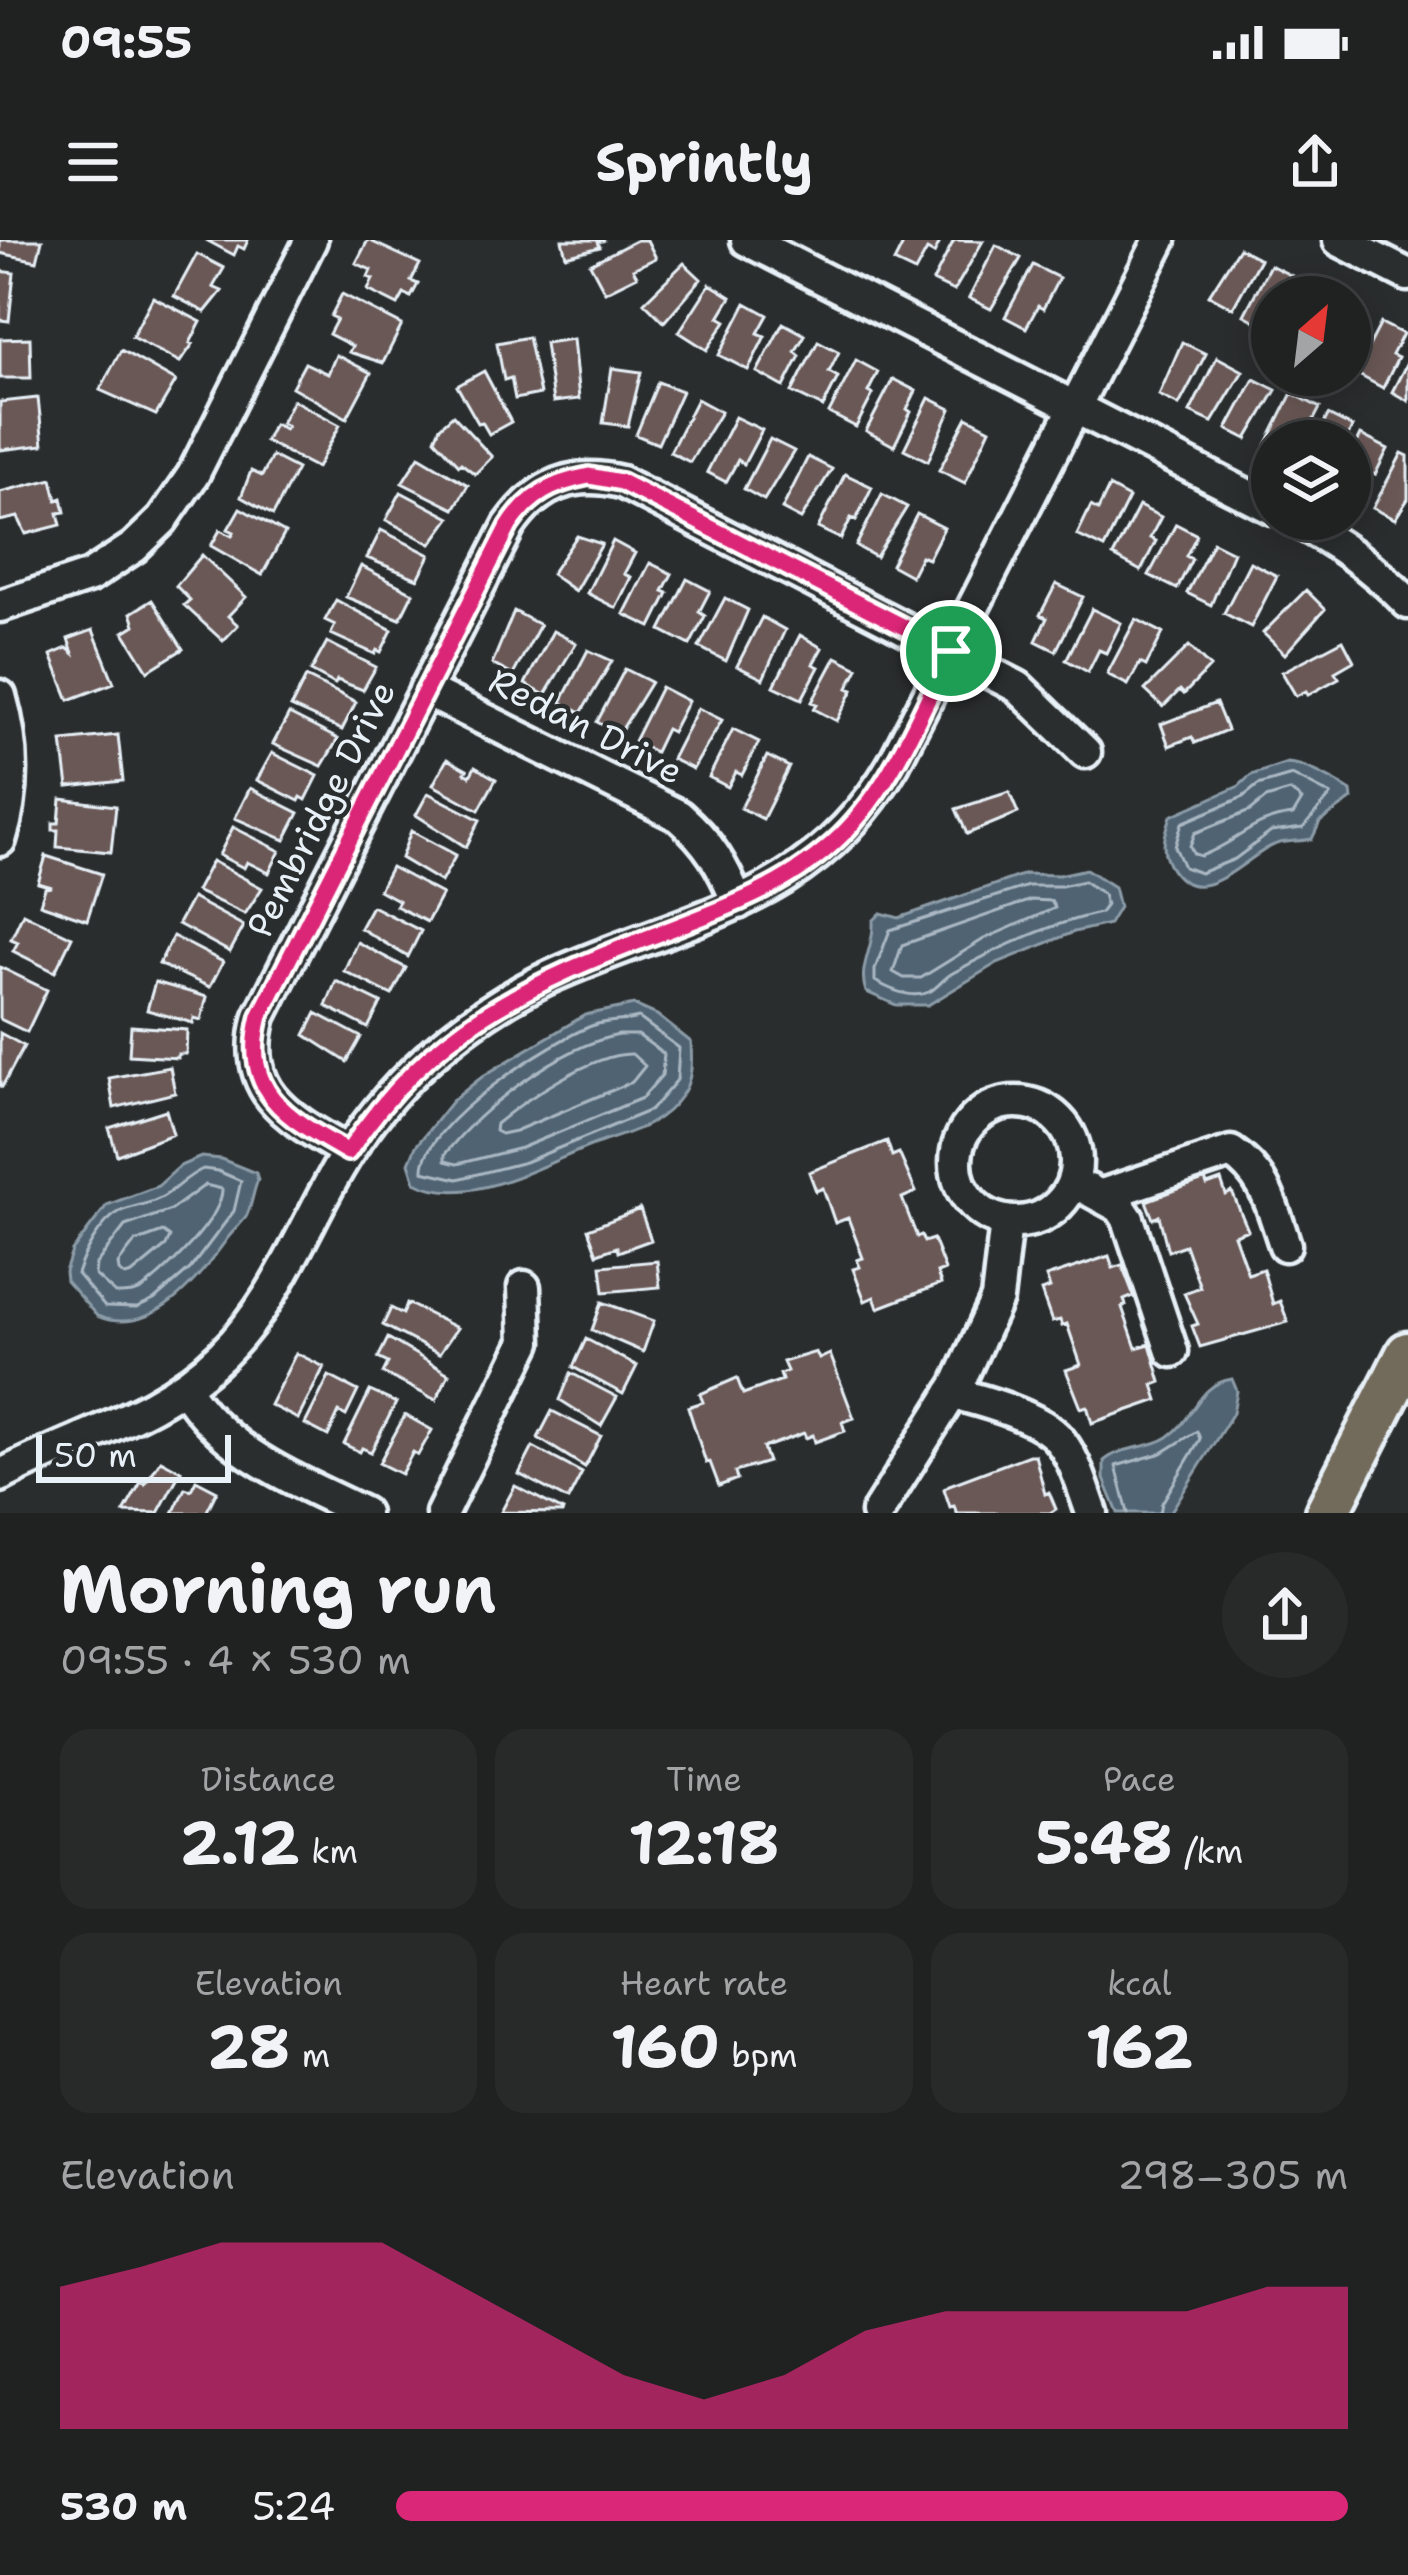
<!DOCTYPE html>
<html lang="en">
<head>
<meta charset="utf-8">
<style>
  :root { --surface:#202222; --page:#282a2a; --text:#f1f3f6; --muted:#a2a4a5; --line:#3d3f40; --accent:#db2777 }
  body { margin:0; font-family:"Shantell Sans",sans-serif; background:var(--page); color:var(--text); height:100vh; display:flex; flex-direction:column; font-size:45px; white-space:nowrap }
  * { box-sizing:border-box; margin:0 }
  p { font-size:39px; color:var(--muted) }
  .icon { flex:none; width:66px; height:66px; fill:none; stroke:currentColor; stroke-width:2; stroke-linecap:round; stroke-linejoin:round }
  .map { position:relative; height:1273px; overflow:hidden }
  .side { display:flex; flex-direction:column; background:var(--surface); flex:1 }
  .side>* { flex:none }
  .needle { width:78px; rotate:28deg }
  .controls { position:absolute; left:1251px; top:36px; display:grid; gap:24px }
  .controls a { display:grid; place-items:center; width:120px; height:120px; border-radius:50%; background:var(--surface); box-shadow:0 6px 30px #0003,0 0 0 3px var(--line); font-size:60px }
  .scale { position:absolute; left:36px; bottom:30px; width:195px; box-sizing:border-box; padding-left:12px; border:6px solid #e8f1f8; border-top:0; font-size:33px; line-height:42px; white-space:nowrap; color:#e8f1f8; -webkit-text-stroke:9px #2a2d2e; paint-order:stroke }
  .pin { position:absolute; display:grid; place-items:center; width:102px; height:102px; color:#fff; margin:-51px; border:6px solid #fff; border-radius:50%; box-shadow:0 3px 12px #0007 }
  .round { display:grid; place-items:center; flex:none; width:126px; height:126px; border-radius:63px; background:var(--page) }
  .head { display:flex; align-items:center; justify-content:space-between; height:204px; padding:0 60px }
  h1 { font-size:66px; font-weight:700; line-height:90px }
  .stats { display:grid; grid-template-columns:repeat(3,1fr); gap:18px; height:204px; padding:12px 60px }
  .stats div { display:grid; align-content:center; border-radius:30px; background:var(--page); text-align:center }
  .stats b { font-size:60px; font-weight:700 }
  .stats small { font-size:33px; font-weight:400 }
  .stats p { font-size:33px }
  .chart { height:336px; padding:24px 60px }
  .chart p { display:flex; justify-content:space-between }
  .chart svg { width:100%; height:216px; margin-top:12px; fill:var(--accent); opacity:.7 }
  ul { padding:0 60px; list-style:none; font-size:39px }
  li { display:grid; grid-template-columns:192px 144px 1fr; align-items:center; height:90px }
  li i { height:30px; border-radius:15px; background:var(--accent) }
  .status { display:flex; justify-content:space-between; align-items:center; height:84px; padding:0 60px; background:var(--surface); direction:ltr }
  .status svg { height:33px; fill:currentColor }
  header { display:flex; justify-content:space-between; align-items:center; height:156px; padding:0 60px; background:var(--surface); font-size:54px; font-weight:700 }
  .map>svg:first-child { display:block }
</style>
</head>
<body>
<div class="status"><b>09:55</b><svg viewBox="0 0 49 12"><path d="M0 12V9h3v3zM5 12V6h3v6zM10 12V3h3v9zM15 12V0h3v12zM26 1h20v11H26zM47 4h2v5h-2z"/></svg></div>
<header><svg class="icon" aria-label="menu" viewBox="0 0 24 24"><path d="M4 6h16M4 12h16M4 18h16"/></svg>Sprintly<svg class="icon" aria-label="share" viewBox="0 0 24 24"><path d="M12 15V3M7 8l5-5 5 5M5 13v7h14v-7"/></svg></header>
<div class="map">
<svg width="1408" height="1273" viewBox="0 0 1408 1273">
  <rect width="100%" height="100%" fill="#2a2d2e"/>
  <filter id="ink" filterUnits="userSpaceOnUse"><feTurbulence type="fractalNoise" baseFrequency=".00833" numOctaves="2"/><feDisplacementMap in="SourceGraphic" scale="24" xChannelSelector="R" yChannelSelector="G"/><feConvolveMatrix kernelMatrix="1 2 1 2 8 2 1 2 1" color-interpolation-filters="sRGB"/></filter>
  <g filter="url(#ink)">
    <path fill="#4f6373" stroke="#8c9ca8" stroke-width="3" d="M1287,523C1307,524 1334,540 1351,551L1352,559L1320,582L1312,599C1300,602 1284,600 1274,605C1246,616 1202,671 1173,631C1159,612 1164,597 1171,576L1239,546L1251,535Z
      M1086,629L1114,647L1119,667L1109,684L1074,692L997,723L928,765H896L866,752C857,727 875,706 873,681L881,673L899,678L1025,634L1059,635Z
      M634,765L657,775L691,802C692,821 693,840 681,856C660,887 626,893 593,905C543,924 468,970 415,942L409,923L416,906L452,861L483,836L585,775Z
      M201,917L221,919L256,933L258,940C253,951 252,966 246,977C241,984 232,992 227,999C198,1039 153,1099 97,1076L66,1041L65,1032L72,1011L107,965L158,946L180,926Z
      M1232,1139L1237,1151L1233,1173L1170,1273H1118L1104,1239V1221C1123,1205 1148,1210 1168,1197C1195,1179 1197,1144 1232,1139Z"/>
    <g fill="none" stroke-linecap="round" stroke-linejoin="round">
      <path stroke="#abb8c3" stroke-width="3" d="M1292,535L1331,555L1303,588L1271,592L1235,619L1200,633L1184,627L1175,607L1182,583L1243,557L1258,545Z
        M1290,551L1302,560L1293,575C1252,579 1238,602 1201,616L1194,614L1190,606L1195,593L1250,571L1266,558Z
        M1084,641L1103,654L1106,665L1100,673C1049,684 997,708 951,734C943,739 937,748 929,752C912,760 889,749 875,741V729L890,690L1028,646H1061Z
        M1031,660L1051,661L1055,668L984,699L921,738H904L893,732L902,705Z
        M639,778L679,808L677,840L651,870L525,922L458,939L423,931C420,886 553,799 594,785C608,780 624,782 639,778Z
        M619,795H638L664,814L662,835L642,858L521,908L457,924L445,921V914C481,868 560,806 619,795Z
        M632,814L645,826L632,842L515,891L501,894L495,891L496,884C526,859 593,813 632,814Z
        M203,929L218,931L241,941L234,971L190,1029L154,1060L137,1068L105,1067L77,1034C83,1015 100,982 119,972C133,965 151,965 164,956C178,947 187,936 203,929Z
        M205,945L222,949C223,978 167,1029 144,1048C136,1054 126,1054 116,1054L95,1035L96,1024L125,986L171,970Z
        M163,992L170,997L166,1006L132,1034L125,1036L119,1031L118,1024L135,1002Z
        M1128,1273L1116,1226L1162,1213L1197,1191L1200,1199L1162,1263L1160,1273"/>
    </g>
    <path fill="#6b5956" stroke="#e8f1f8" stroke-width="3" d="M0,0H42L37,21L0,13Z
      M206,0H248L244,9L238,6L234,15Z
      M368,0L420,24L411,41L418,44L411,57L404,54L398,65L368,50L373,39L368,37L371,30L356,23Z
      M562,0H605L598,2L600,7L566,16Z
      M637,0H647L656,18L633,29L637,36L605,52L590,24Z
      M905,0H941L934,14L927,10L915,32L894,22Z
      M954,0L983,1L954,51L933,41Z
      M996,5L1021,18L991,69L969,58Z
      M1239,8L1260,19L1233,68L1209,55Z
      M197,14L224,28L213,47L222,51L205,72L174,56Z
      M684,23L701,39L664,82L644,62Z
      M1033,25L1059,38L1043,69L1038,66L1026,88L1005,77Z
      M1270,25L1292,36L1281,57H1272V90L1244,75Z
      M0,31L14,33L9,81L0,80Z
      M710,44L731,57L719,77L726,81L707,110L679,92Z
      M342,54L402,85L383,123L349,112L352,106L329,94L337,79L331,76Z
      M153,57L201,82L190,103L193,104L180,122L132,97Z
      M746,63L768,75L758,93L765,96L748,130L719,115Z
      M1350,66L1366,74L1355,95L1361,98L1350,119Z
      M783,83L805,95L795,112L800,116L784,147L757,132Z
      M1381,83L1403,94L1392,115L1398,118L1383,148L1355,133Z
      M528,97L540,154L515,159L511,138L504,140L497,103Z
      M30,98L31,138H0V99Z
      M573,99L579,159L553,162L545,103Z
      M818,101L839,112L829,132L838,137L823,167L792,152Z
      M1182,102L1206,114L1179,165L1159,155Z
      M121,110L176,141L156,175L100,150Z
      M336,115L371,133L347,178L292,147L305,123L328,134Z
      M1217,117L1243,131L1212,182L1190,172Z
      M856,120L878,132L868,152L873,154L856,187L829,173Z
      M1408,121V161L1392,152Z
      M612,128L641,132L628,186L603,183Z
      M484,131L511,182L489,194L482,182L478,183L457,146Z
      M893,139L916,151L907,169L911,172L894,206L866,191Z
      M1254,139L1276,150L1247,199L1227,189Z
      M658,142L682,151L658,204L636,195Z
      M1292,153L1320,168L1303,201H1272V208L1266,205Z
      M38,158L43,205L0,210V162Z
      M929,158L951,169L928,221L904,209Z
      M697,159L721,172L690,222L670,212Z
      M293,160L340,185L317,228L265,201L274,184L285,189L287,186L281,183Z
      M453,175L492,217L475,234L461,223L459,225L435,199L440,187Z
      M1328,175L1352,187L1346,201H1315Z
      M735,177L762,190L744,224L738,220L726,242L707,232Z
      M967,177L990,189L965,243L939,230Z
      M1361,195L1388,209L1375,235L1369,232L1358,253L1350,249V217Z
      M770,199L794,211L764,260L744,249Z
      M1402,213L1408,216V259L1395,279L1373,268Z
      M272,216L297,229L273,275L241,257L251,231L262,236Z
      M419,216L468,245L454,269L402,243Z
      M808,217L832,229L801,279L782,269Z
      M845,234L872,247L856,280L851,278L841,299L818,288Z
      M52,239L57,260L62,258L65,272L58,273L61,285L26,294L18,277L0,281V252Z
      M1109,247L1129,258L1104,308L1077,295L1091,266L1098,270Z
      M401,252L450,278L431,304L386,280Z
      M882,254L907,267L876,317L856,306Z
      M1139,266L1161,277L1150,298L1156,301L1141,331L1113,316Z
      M240,268L285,293L262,335L211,306L220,290L232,296L234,292L228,289Z
      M917,274L944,288L928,319L921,316L911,336L891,325Z
      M1176,284L1197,295L1186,316L1192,319L1177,349L1149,335Z
      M381,290L430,315L418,339L367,318Z
      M577,296L602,304L575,351L551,334Z
      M613,301L635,313L624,334L631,337L616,368L587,353Z
      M1213,302L1233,312L1211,365L1187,353Z
      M202,315L246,357L228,376L238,385L223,401L184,365L190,360L176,346Z
      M1250,322L1277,336L1251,387L1224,373Z
      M650,323L672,334L663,351L668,353L651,387L624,374Z
      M361,326L413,353L400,379L346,357Z
      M687,339L710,351L699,372L705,376L690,405L661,390Z
      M1056,344L1083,357L1056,411L1036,401L1047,378L1040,375Z
      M1306,350L1325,369L1285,414L1263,393Z
      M725,358L748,370L726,421L699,407Z
      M152,360L183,409L148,431L124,392L135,385L131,373Z
      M336,360L392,390L381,412L377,410L375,414L331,394L335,385L325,380Z
      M1092,369L1121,383L1106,413L1099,410L1088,432L1066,420Z
      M514,371L540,385L513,435L492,424Z
      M762,377L785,390L763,439L737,426Z
      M1136,379L1163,393L1146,426L1140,423L1128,445L1107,434Z
      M93,390L114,443L69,460L51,415L67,408L73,413L68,399Z
      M553,391L576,403L545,455L525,444Z
      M800,395L822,408L813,424L819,427L802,459L774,446Z
      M1343,400L1354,421L1335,432L1339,438L1308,455L1306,451L1296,456L1282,432Z
      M327,402L376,427L363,450L337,440L335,444L311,431Z
      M1189,406L1210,427L1184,454L1180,450L1163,467L1145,450Z
      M588,410L612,421L581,473L561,462Z
      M836,417L858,428L848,448L853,450L837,481L814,469L817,464L812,462Z
      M625,429L651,442L619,494L597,482Z
      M306,437L356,462L342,490L291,467Z
      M661,447L688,461L672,492L666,489L655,512L634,501Z
      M1216,463L1227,490L1195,503L1192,497L1169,506L1161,484Z
      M698,468L722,480L693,529L672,519Z
      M289,474L338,499L322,526L273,504Z
      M733,489L759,502L742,535L736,532L728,547L709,537Z
      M118,495L123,541L68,547L62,501Z
      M272,513L318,536L306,560L301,557L299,561L257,540Z
      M767,516L789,527L763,579L741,568Z
      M447,519L467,530L465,533L470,536L475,527L496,539L479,570L433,545Z
      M250,548L299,573L285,600L235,578Z
      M1009,552L1018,573L967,594L956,569Z
      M428,553L480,580L466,607L416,575Z
      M61,559L116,566L111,612L57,607L58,590H53V583H59Z
      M233,587L280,611L269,633L247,622L244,628L219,615Z
      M411,591L456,615L441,642L401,618Z
      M46,616L102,634L87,680L40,664L45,648L52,647L38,643Z
      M212,621L262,648L245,674L196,651Z
      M391,627L442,654L427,682L396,666L399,661L379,650Z
      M192,658L244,686L230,712L178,684Z
      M372,666L421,691L408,717L360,688Z
      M23,673L72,697L55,732L13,711L18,702L11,699Z
      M173,696L223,722L210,747L159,724Z
      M357,702L406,728L392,755L344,731Z
      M0,727L47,750L27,792L0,779Z
      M336,741L381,763L368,788L326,766Z
      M155,742L207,757L201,780L194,778L193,783L147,770Z
      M316,773L361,797L347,822L305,795Z
      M131,786L187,790L186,814H178V818L129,815Z
      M0,793L24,806L2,847L0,846Z
      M170,827L175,853L114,868L109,838Z
      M166,870L173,894L117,915L109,888Z
      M887,901L892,916L899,913L916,952L902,958L917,997L921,995L924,1002L933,999L945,1030L937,1033L941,1044L878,1068L874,1057L865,1061L853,1029L860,1027L857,1020L863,1018L848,978L835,983L823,948L816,951L809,932Z
      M1205,939L1207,945L1221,940L1226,955L1232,952L1248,990L1234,995L1248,1034L1263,1029L1273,1064L1280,1061L1288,1082L1200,1107L1192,1086L1198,1084L1184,1053L1200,1047L1185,1005L1168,1011L1159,976L1153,979L1146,961Z
      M640,969L651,1000L618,1012L617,1007L597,1014L588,989Z
      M1109,1016L1113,1028L1122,1025L1134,1056L1124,1060L1126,1065L1122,1067L1136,1108L1150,1104L1161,1142L1153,1145L1158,1160L1092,1183L1087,1166L1081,1168L1066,1130L1081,1125L1067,1084L1062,1086L1060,1080L1052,1082L1041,1051L1050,1048L1046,1037Z
      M657,1021L660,1047L604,1052L601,1026Z
      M602,1062L654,1081L643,1112L592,1090Z
      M407,1063L457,1088L439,1114L383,1085L391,1068L403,1074Z
      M388,1098L449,1134L436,1160L383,1133L388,1123L378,1118Z
      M586,1099L637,1126L623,1154L573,1127Z
      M816,1112L819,1119L830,1114L854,1178L842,1182L845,1191L815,1202L813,1195L806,1198L804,1193L763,1208L768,1222L735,1232L737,1239L719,1246L710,1222L706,1223L688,1167L703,1162L700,1154L737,1138L743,1154L782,1140L780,1134L787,1131L783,1122Z
      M296,1113L324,1127L298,1179L270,1165Z
      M571,1133L617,1157L601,1186L560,1160Z
      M329,1136L358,1151L346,1176L339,1172L328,1196L305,1184Z
      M370,1151L396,1163L371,1212L362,1208L360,1212L344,1204Z
      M552,1171L601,1196L585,1227L538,1198Z
      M405,1175L432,1190L418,1215L413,1212L401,1234L379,1223Z
      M533,1207L582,1233L568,1260L519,1234Z
      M1029,1215H1035L1045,1254L1049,1252L1056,1269L1050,1273H957L954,1266L950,1267L944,1249L949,1245Z
      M161,1220L181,1231L158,1273L124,1272L141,1242L145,1244Z
      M196,1240L217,1251L206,1273H173L185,1248L191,1250Z
      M515,1246L563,1271L562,1273L501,1272Z"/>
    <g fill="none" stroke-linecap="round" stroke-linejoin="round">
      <defs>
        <path id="minor" d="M747,0L1272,268
          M1339,0L1408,35
          M1293,279C1337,302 1373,327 1408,363
          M0,366L90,336L134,307L162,280L193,235L311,0
          M425,450L679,576C709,602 723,626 738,663
          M0,456C14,504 15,553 0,600
          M956 922a60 60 0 1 1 120 0a60 60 0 1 1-120 0Z
          M348,912C291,879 239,854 260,776L509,286C537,245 573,230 621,242L1018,447L1085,512
          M1089,950L1120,967L1128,979L1172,1111
          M1102,955L1231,912C1266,935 1272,967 1285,1005
          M184,1147C224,1214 297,1240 363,1273
          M952,1153C980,1160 1035,1175 1056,1196C1075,1216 1083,1249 1092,1273
          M0,1236C77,1195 158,1178 222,1115C276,1062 301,993 338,929C386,846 458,783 543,740C681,676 811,668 894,523L1160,0
          M442,1273L526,1102L524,1047
          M877,1273L958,1144L997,1059L1006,982"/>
        <path id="highway" d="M1327,1273L1408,1114"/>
      </defs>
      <use href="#minor" stroke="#e8f1f8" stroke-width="39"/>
      <use href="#highway" stroke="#e8f1f8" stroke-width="51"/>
      <use href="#minor" stroke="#2a2d2e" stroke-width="30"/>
      <use href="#highway" stroke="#726b5a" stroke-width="42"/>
    </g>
  </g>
  <g fill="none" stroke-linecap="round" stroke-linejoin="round" filter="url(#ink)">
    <defs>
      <path id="route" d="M589,236L621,242L951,411C918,477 889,554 832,604C783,648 724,669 663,692C528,743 431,787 348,912C290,879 240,854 260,776L509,286C530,254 553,243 589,236Z"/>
    </defs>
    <use href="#route" stroke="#fff" stroke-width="24"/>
    <use href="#route" stroke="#db2777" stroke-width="15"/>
  </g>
  <g text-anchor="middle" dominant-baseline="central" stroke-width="9" stroke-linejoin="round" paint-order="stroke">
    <g font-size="36" fill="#e8f1f8" stroke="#2a2d2e">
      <text transform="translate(586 486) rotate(27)">Redan Drive</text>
      <text transform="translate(321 569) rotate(-63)">Pembridge Drive</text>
    </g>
  </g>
</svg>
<div class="controls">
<a><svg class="needle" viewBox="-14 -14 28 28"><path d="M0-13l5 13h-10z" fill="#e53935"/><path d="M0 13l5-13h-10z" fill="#a2a4a5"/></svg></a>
<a><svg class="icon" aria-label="layers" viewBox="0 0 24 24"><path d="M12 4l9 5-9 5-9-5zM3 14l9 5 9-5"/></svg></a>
</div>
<div class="scale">50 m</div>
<div class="pin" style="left:951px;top:411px;background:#1e9e55"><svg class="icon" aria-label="arrive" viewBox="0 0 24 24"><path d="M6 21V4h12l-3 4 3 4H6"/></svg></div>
</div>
<section class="side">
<div class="head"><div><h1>Morning run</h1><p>09:55 · 4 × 530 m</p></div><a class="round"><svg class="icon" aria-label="share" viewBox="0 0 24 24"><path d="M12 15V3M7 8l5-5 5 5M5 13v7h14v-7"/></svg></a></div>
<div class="stats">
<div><p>Distance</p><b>2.12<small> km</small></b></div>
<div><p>Time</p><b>12:18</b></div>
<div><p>Pace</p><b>5:48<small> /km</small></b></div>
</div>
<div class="stats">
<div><p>Elevation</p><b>28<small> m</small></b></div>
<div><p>Heart rate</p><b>160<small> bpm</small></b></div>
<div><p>kcal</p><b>162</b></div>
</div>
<div class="chart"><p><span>Elevation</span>298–305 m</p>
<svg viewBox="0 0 160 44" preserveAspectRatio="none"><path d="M0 44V15L10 11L20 6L30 6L40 6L50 15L60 24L70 33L80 38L90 33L100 24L110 20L120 20L130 20L140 20L150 15L160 15V44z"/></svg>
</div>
<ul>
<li><b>530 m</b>5:24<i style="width:100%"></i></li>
</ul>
</section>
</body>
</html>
